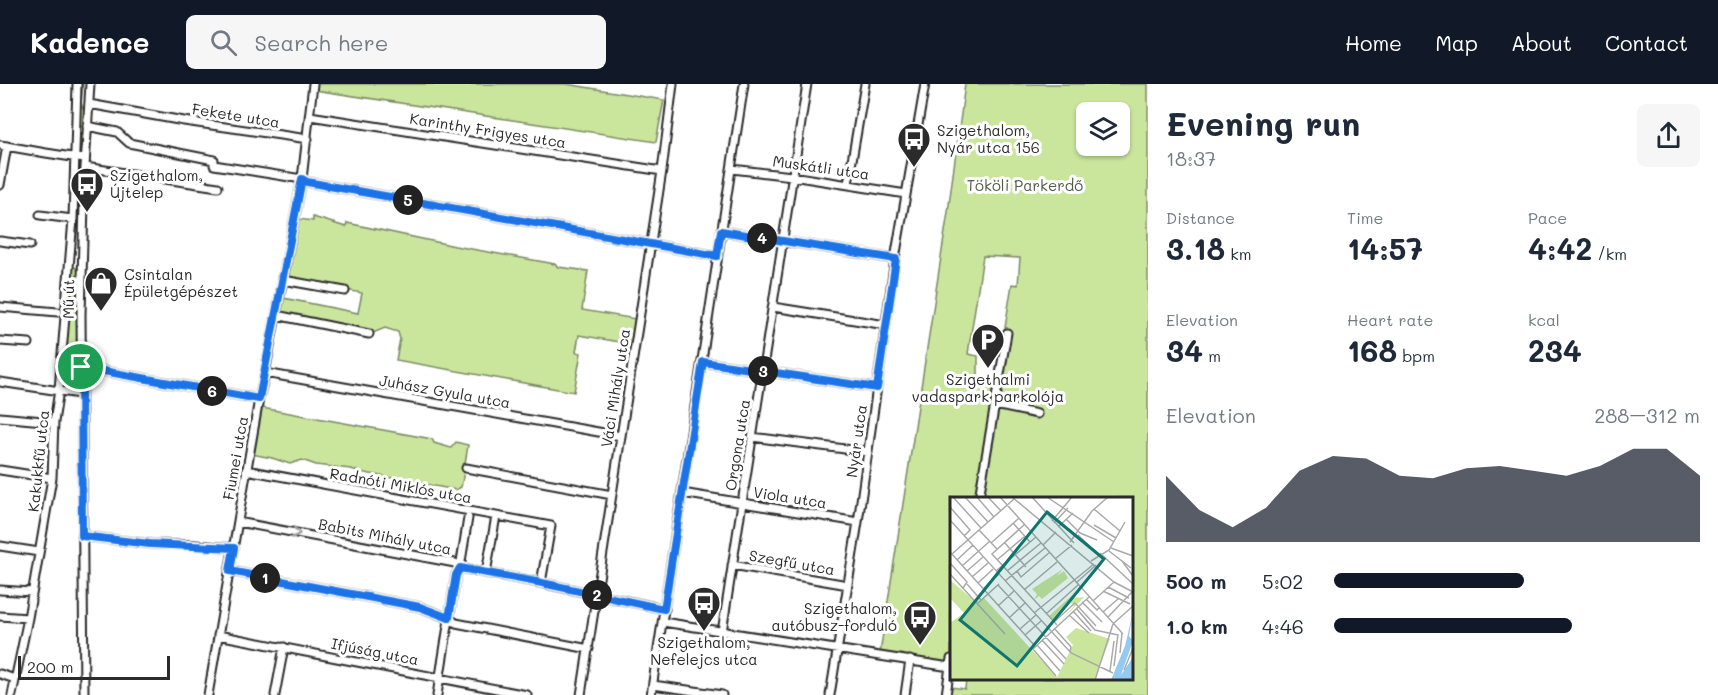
<!DOCTYPE html>
<html lang="en">
<head>
<meta charset="utf-8">
<style>
  :root { --surface:#fff; --page:#f6f6f7; --text:#1f2937; --muted:#747a83; --accent:#111827 }
  body { margin:0; font-family:Mali,sans-serif; background:var(--page); color:var(--text); height:100vh; display:flex; flex-direction:column; font-size:22px; white-space:nowrap }
  * { box-sizing:border-box; margin:0 }
  p { font-size:20px; color:var(--muted) }
  .icon { flex:none; width:33px; height:33px; fill:none; stroke:currentColor; stroke-width:2; stroke-linecap:round; stroke-linejoin:round }
  .map { position:relative; flex:1; overflow:hidden }
  .details { display:flex; flex-direction:column; background:var(--surface); width:570px }
  .details>* { flex:none }
  .controls { position:absolute; left:1076px; top:18px; display:grid; gap:12px }
  .controls a { display:grid; place-items:center; width:54px; height:54px; border-radius:9px; background:var(--surface); box-shadow:0 2px 4px #0004; font-size:30px }
  .scale { position:absolute; left:18px; bottom:15px; width:152px; box-sizing:border-box; padding-left:6px; border:3px solid #2b2b2b; border-top:0; font-size:16px; line-height:21px; white-space:nowrap; color:#2b2b2b; -webkit-text-stroke:4px #fff; paint-order:stroke }
  .pin { position:absolute; display:grid; place-items:center; width:51px; height:51px; color:#fff; margin:-26px; border:3px solid #fff; border-radius:50%; box-shadow:0 2px 6px #0007 }
  .km { position:absolute; width:30px; height:30px; margin:-15px; border-radius:50%; background:#222; color:#fff; font-size:16px; line-height:30px; text-align:center }
  .round { display:grid; place-items:center; flex:none; width:63px; height:63px; border-radius:9px; background:var(--page) }
  .head { display:flex; align-items:center; justify-content:space-between; height:102px; padding:0 18px }
  h1 { font-size:33px; font-weight:700; line-height:45px }
  .figures { display:grid; grid-template-columns:repeat(3,1fr); gap:9px; height:102px; padding:6px 18px }
  .figures div { display:grid; align-content:center }
  .figures b { font-size:30px; font-weight:700 }
  .figures small { font-size:16px; font-weight:400 }
  .figures p { font-size:16px }
  .chart { height:168px; padding:12px 18px }
  .chart p { display:flex; justify-content:space-between }
  .chart svg { width:100%; height:108px; margin-top:6px; fill:var(--accent); opacity:.7 }
  ul { padding:0 18px; list-style:none; font-size:20px }
  li { display:grid; grid-template-columns:96px 72px 1fr; align-items:center; height:45px }
  li i { height:15px; border-radius:8px; background:var(--accent) }
  header { display:flex; align-items:center; gap:36px; box-sizing:border-box; height:84px; padding:0 30px; background:var(--accent); color:#fff }
  header strong { font-size:28px }
  nav { display:flex; gap:33px; margin-inline-start:auto; font-size:21px }
  .search { width:420px; height:54px; background:var(--page); display:flex; align-items:center; gap:15px; box-sizing:border-box; padding:0 21px; border-radius:9px; color:var(--muted); font-size:22px }
  main { display:flex; flex:1; min-height:0 }
  .map>svg:first-child { display:block }
</style>
</head>
<body>
<header>
<strong>Kadence</strong>
<div class="search"><svg class="icon" aria-label="search" viewBox="0 0 24 24"><circle cx="10" cy="10" r="6"/><path d="M15 15l6 6"/></svg>Search here</div>
<nav><a>Home</a><a>Map</a><a>About</a><a>Contact</a></nav>
</header>
<main>
<div class="map">
<svg width="1148" height="611" viewBox="0 0 1148 611">
  <rect width="100%" height="100%" fill="#fff"/>
  <filter id="ink" filterUnits="userSpaceOnUse"><feTurbulence type="fractalNoise" baseFrequency=".0167" numOctaves="2"/><feDisplacementMap in="SourceGraphic" scale="12" xChannelSelector="R" yChannelSelector="G"/><feConvolveMatrix kernelMatrix="1 2 1 2 8 2 1 2 1" color-interpolation-filters="sRGB"/></filter>
  <g filter="url(#ink)">
    <path fill="#cae69d" stroke="#7a8864" stroke-width="1.5" fill-rule="evenodd" d="M77,0H83L81,19L83,25L88,28L85,75L74,74Z
      M316,0H566L664,16L656,58L315,6Z
      M965,0H1148V611H950L951,603L965,605L966,595L1132,594V414H951V580L880,569L948,128ZM1086,28H1119V62H1086ZM983,172L1020,174L1018,201L1012,200L996,300L978,297V272L968,270Z
      M313,133L346,143L347,139L455,162L555,180L558,183L588,187L582,226L636,235L631,260L579,251L576,268L581,269L574,308L396,276L400,255L398,248L385,244L373,249L280,231L283,214L358,229L362,209L288,195L299,135L313,137Z
      M72,183L77,184L78,189L77,301L74,304H67L64,302L63,281Z
      M262,324L432,355L434,359L451,364L456,358L468,361L462,399L461,403L456,406L365,389L351,385L316,381L302,376L290,380L272,374L251,370Z"/>
    <g fill="none" stroke-linecap="round" stroke-linejoin="round">
      <defs>
        <path id="minor" d="M89,20L184,37L308,55
          M310,32L662,87
          M87,42L117,48L129,59L214,76V81L302,95L307,98L717,172
          M0,61L46,69L85,75
          M85,83L218,103
          M732,85L792,92L906,110
          M848,100L865,0
          M0,101L7,62
          M40,131L73,135
          M721,147L895,175
          M0,157L30,161
          M283,196L345,207
          M0,223L58,228
          M773,223L886,241
          M276,231L369,250
          M0,257L29,259
          M703,278L877,304
          M81,283L259,315
          M265,289L621,352
          M0,298L80,310
          M995,321L1037,330
          M0,333L54,338
          M752,353L868,368
          M466,384L612,411
          M0,386L52,394
          M246,386L551,442L541,499
          M682,409L858,438
          M979,414L1007,249
          M238,438L455,479L460,484L541,499L665,525
          M82,452L151,460L195,461L234,464
          M0,462L39,468
          M732,481L848,501
          M230,487L420,523L449,534L456,539L589,565
          M486,489L496,432
          M0,506L32,508
          M0,532L28,534
          M663,538L950,583
          M722,548L807,0
          M218,551L527,611
          M0,590L15,595
          M653,601L722,611
          M12,611L28,534L52,394L54,338L59,306L73,135L77,0
          M84,611L81,231L85,83L90,0
          M208,611L259,315L265,289L302,95L313,0
          M275,611L284,563
          M437,611L456,491L460,484L468,434
          M581,611L662,87L673,0
          M651,611L744,0
          M830,611L858,438L895,175L925,0
          M905,611L910,576
          M946,611L951,575"/>
      </defs>
      <use href="#minor" stroke="#2b2b2b" stroke-width="11"/>
      <use href="#minor" stroke="#fff" stroke-width="7"/>
    </g>
    <defs><path id="oneway-chevron" d="M-2-3.5L2.5 0L-2 3.5" fill="none" stroke-width="1.6" stroke-linecap="round" stroke-linejoin="round" transform="scale(1.5)"/></defs>
    <use stroke="#a0a0a0" href="#oneway-chevron" transform="translate(296 449) rotate(11)"/>
  </g>
  <g fill="none" stroke-linecap="round" stroke-linejoin="round" filter="url(#ink)">
    <defs>
      <path id="route" d="M302,95L307,98L717,172L721,147L896,175L877,304L703,278L664,525L542,499L460,484L456,491L449,534L420,523L230,487L234,464L150,460L82,452L81,283L259,315Z"/>
    </defs>
    <use href="#route" stroke="#fff" stroke-width="12"/>
    <use href="#route" stroke="#1a73e8" stroke-width="8"/>
  </g>
  <defs>
    <symbol id="bus-pin" viewBox="-11 -11 22 30"><path d="M0 17L-7.5 6A9.5 9.5 0 1 1 7.5 6Z" fill="#2b2b2b" stroke="#fff"/><path d="M-5-6H5V4H4V6H2V4H-2V6H-4V4H-5ZM-3.5-4V0h7V-4ZM-3.5 1.2v1.5H-2V1.2ZM2 1.2v1.5H3.5V1.2Z" fill="#fff"/></symbol>
    <symbol id="shop-pin" viewBox="-11 -11 22 30"><path d="M0 17L-7.5 6A9.5 9.5 0 1 1 7.5 6Z" fill="#2b2b2b" stroke="#fff"/><path d="M-5-2.5h2.3a2.7 3.5 0 0 1 5.4 0H5L5.5 6h-11ZM-1.5-2.5h3a1.5 2.3 0 0 0-3 0Z" fill="#fff"/></symbol>
    <symbol id="parking-pin" viewBox="-11 -11 22 30"><path d="M0 17L-7.5 6A9.5 9.5 0 1 1 7.5 6Z" fill="#2b2b2b" stroke="#fff"/><path d="M-3.5-5.5H1a3.5 3.5 0 0 1 0 7H-1V5.5H-3.5ZM-1-3.4V-.6H.8a1.4 1.4 0 0 0 0-2.8Z" fill="#fff"/></symbol>
  </defs>
  <g fill-rule="evenodd">
    <use href="#bus-pin" x="895" y="36" width="38" height="52"/>
    <use href="#bus-pin" x="68" y="81" width="38" height="52"/>
    <use href="#shop-pin" x="82" y="180" width="38" height="52"/>
    <use href="#parking-pin" x="969" y="237" width="38" height="52"/>
    <use href="#bus-pin" x="685" y="500" width="38" height="52"/>
    <use href="#bus-pin" x="901" y="514" width="38" height="52"/>
  </g>
  <g text-anchor="middle" dominant-baseline="central" stroke-width="6" stroke-linejoin="round" paint-order="stroke">
    <g font-size="15" fill="#2b2b2b" stroke="#fff">
      <text transform="translate(236 31) rotate(9)">Fekete utca</text>
      <text transform="translate(488 46) rotate(9)">Karinthy Frigyes utca</text>
      <text transform="translate(821 83) rotate(8)">Muskátli utca</text>
      <text transform="translate(68 215) rotate(-89)">Mű út</text>
      <text transform="translate(615 304) rotate(-81)">Váci Mihály utca</text>
      <text transform="translate(445 307) rotate(10)">Juhász Gyula utca</text>
      <text transform="translate(856 357) rotate(-82)">Nyár utca</text>
      <text transform="translate(737 361) rotate(-81)">Orgona utca</text>
      <text transform="translate(235 374) rotate(-80)">Fiumei utca</text>
      <text transform="translate(38 377) rotate(-84)">Kakukkfű utca</text>
      <text transform="translate(401 401) rotate(10)">Radnóti Miklós utca</text>
      <text transform="translate(790 413) rotate(9)">Viola utca</text>
      <text transform="translate(385 452) rotate(11)">Babits Mihály utca</text>
      <text transform="translate(792 478) rotate(10)">Szegfű utca</text>
      <text transform="translate(375 567) rotate(11)">Ifjúság utca</text>
    </g>
    <g font-size="15" fill="#2b2b2b" stroke="#fff" text-anchor="start">
      <text x="937" y="46">Szigethalom,<tspan x="937" dy="17">Nyár utca 156</tspan></text>
      <text x="110" y="91">Szigethalom,<tspan x="110" dy="17">Újtelep</tspan></text>
      <text x="124" y="190">Csintalan<tspan x="124" dy="17">Épületgépészet</tspan></text>
      <text x="988" y="295" text-anchor="middle">Szigethalmi<tspan x="988" dy="17">vadaspark parkolója</tspan></text>
      <text x="897" y="524" text-anchor="end">Szigethalom,<tspan x="897" dy="17">autóbusz-forduló</tspan></text>
      <text x="704" y="558" text-anchor="middle">Szigethalom,<tspan x="704" dy="17">Nefelejcs utca</tspan></text>
    </g>
    <g font-size="15" fill="#535a48" stroke="#fff">
      <text x="1025" y="101">Tököli Parkerdő</text>
    </g>
  </g>
  <g transform="translate(950 413)">
    <rect width="183" height="183" fill="#fff"/>
    <path d="M113,72L107,79L114,74L118,81L92,102L89,99L84,103L87,97L82,92ZM0,83L26,105L34,101L107,180L123,148L116,140L126,131L160,142L144,183H0V126L14,116L0,101ZM130,91L123,101L134,100L107,128L124,109L121,106L103,123L99,119Z" fill="#cae69d"/>
    <path d="M183,115L179,139L183,144L171,178L183,160V183H161L175,149Z" fill="#92caf1"/>
    <path fill="none" stroke="#aaa" stroke-width="1.5" d="M3,0L31,31M15,0L38,25M27,0L44,20M38,0L51,14M50,0L173,137M62,0L164,85L183,95M82,0L124,46M97,0L164,45M0,10L20,33L14,39M144,12L170,34M116,22L130,36M0,23L121,156L163,176M102,24L122,0M63,26L80,45M104,26L118,11M75,27L42,57L107,128M144,28L166,41M108,30L123,16M29,33L47,52M130,36L147,43M128,38L148,57M54,45L76,70M120,45L142,14L158,0M41,46L69,21M93,48L106,35M161,51L183,59M159,54L181,71M0,55L85,149M150,56L183,87M2,57L64,2M105,62L122,48M7,63L23,48M47,63L75,39M141,64L159,53L175,25M172,64L183,79M0,66L17,85L13,91M12,69L40,44M17,74L33,60M46,74L86,40M57,74L91,46M67,74L71,80L100,55M0,77L55,137M22,80L38,66M55,84L95,51M28,86L43,72M126,86L146,68M17,87L31,103M48,88L116,162M158,90L179,101M33,92L49,77M74,93L107,65M153,94L180,107M136,102L147,113L149,111M143,104L164,85M132,105L152,125M28,106L49,87M48,109L64,94M123,114L141,134M153,115L168,102M84,116L144,67M96,117L128,88M119,118L139,136M158,120L182,95M59,121L75,106M104,125L125,106L146,129M164,126L183,109M104,131L121,150L120,155M143,131L126,111L145,133L168,138M70,132L86,118M75,138L91,124M92,143L114,167M87,148L110,174M170,156L172,136M164,169L168,137M174,173L183,151M160,174L164,144M106,179L83,152L139,100M145,183L163,127"/>
    <path fill="#0f766e" fill-opacity="0.15" stroke="#0f766e" stroke-width="3" d="M97,15L154,62L67,169L10,123Z"/>
    <rect width="183" height="183" fill="none" stroke="#2b2b2b" stroke-width="3"/>
  </g>
</svg>
<div class="controls">
<a><svg class="icon" aria-label="layers" viewBox="0 0 24 24"><path d="M12 4l9 5-9 5-9-5zM3 14l9 5 9-5"/></svg></a>
</div>
<div class="scale">200 m</div>
<div class="pin" style="left:81px;top:283px;background:#1e9e55"><svg class="icon" aria-label="arrive" viewBox="0 0 24 24"><path d="M6 21V4h12l-3 4 3 4H6"/></svg></div>
<b class="km" style="left:265px;top:494px">1</b>
<b class="km" style="left:597px;top:511px">2</b>
<b class="km" style="left:763px;top:287px">3</b>
<b class="km" style="left:762px;top:154px">4</b>
<b class="km" style="left:408px;top:116px">5</b>
<b class="km" style="left:212px;top:307px">6</b>
</div>
<section class="details">
<div class="head"><div><h1>Evening run</h1><p>18:37</p></div><a class="round"><svg class="icon" aria-label="share" viewBox="0 0 24 24"><path d="M12 15V3M7 8l5-5 5 5M5 13v7h14v-7"/></svg></a></div>
<div class="figures">
<div><p>Distance</p><b>3.18<small> km</small></b></div>
<div><p>Time</p><b>14:57</b></div>
<div><p>Pace</p><b>4:42<small> /km</small></b></div>
</div>
<div class="figures">
<div><p>Elevation</p><b>34<small> m</small></b></div>
<div><p>Heart rate</p><b>168<small> bpm</small></b></div>
<div><p>kcal</p><b>234</b></div>
</div>
<div class="chart"><p><span>Elevation</span>288–312 m</p>
<svg viewBox="0 0 160 44" preserveAspectRatio="none"><path d="M0 44V17L10 31L20 38L30 30L40 15L50 9L60 10L70 17L80 18L90 14L100 13L110 15L120 17L130 13L140 6L150 6L160 17V44z"/></svg>
</div>
<ul>
<li><b>500 m</b>5:02<i style="width:52%"></i></li>
<li><b>1.0 km</b>4:46<i style="width:65%"></i></li>
</ul>
</section>
</main>
</body>
</html>
